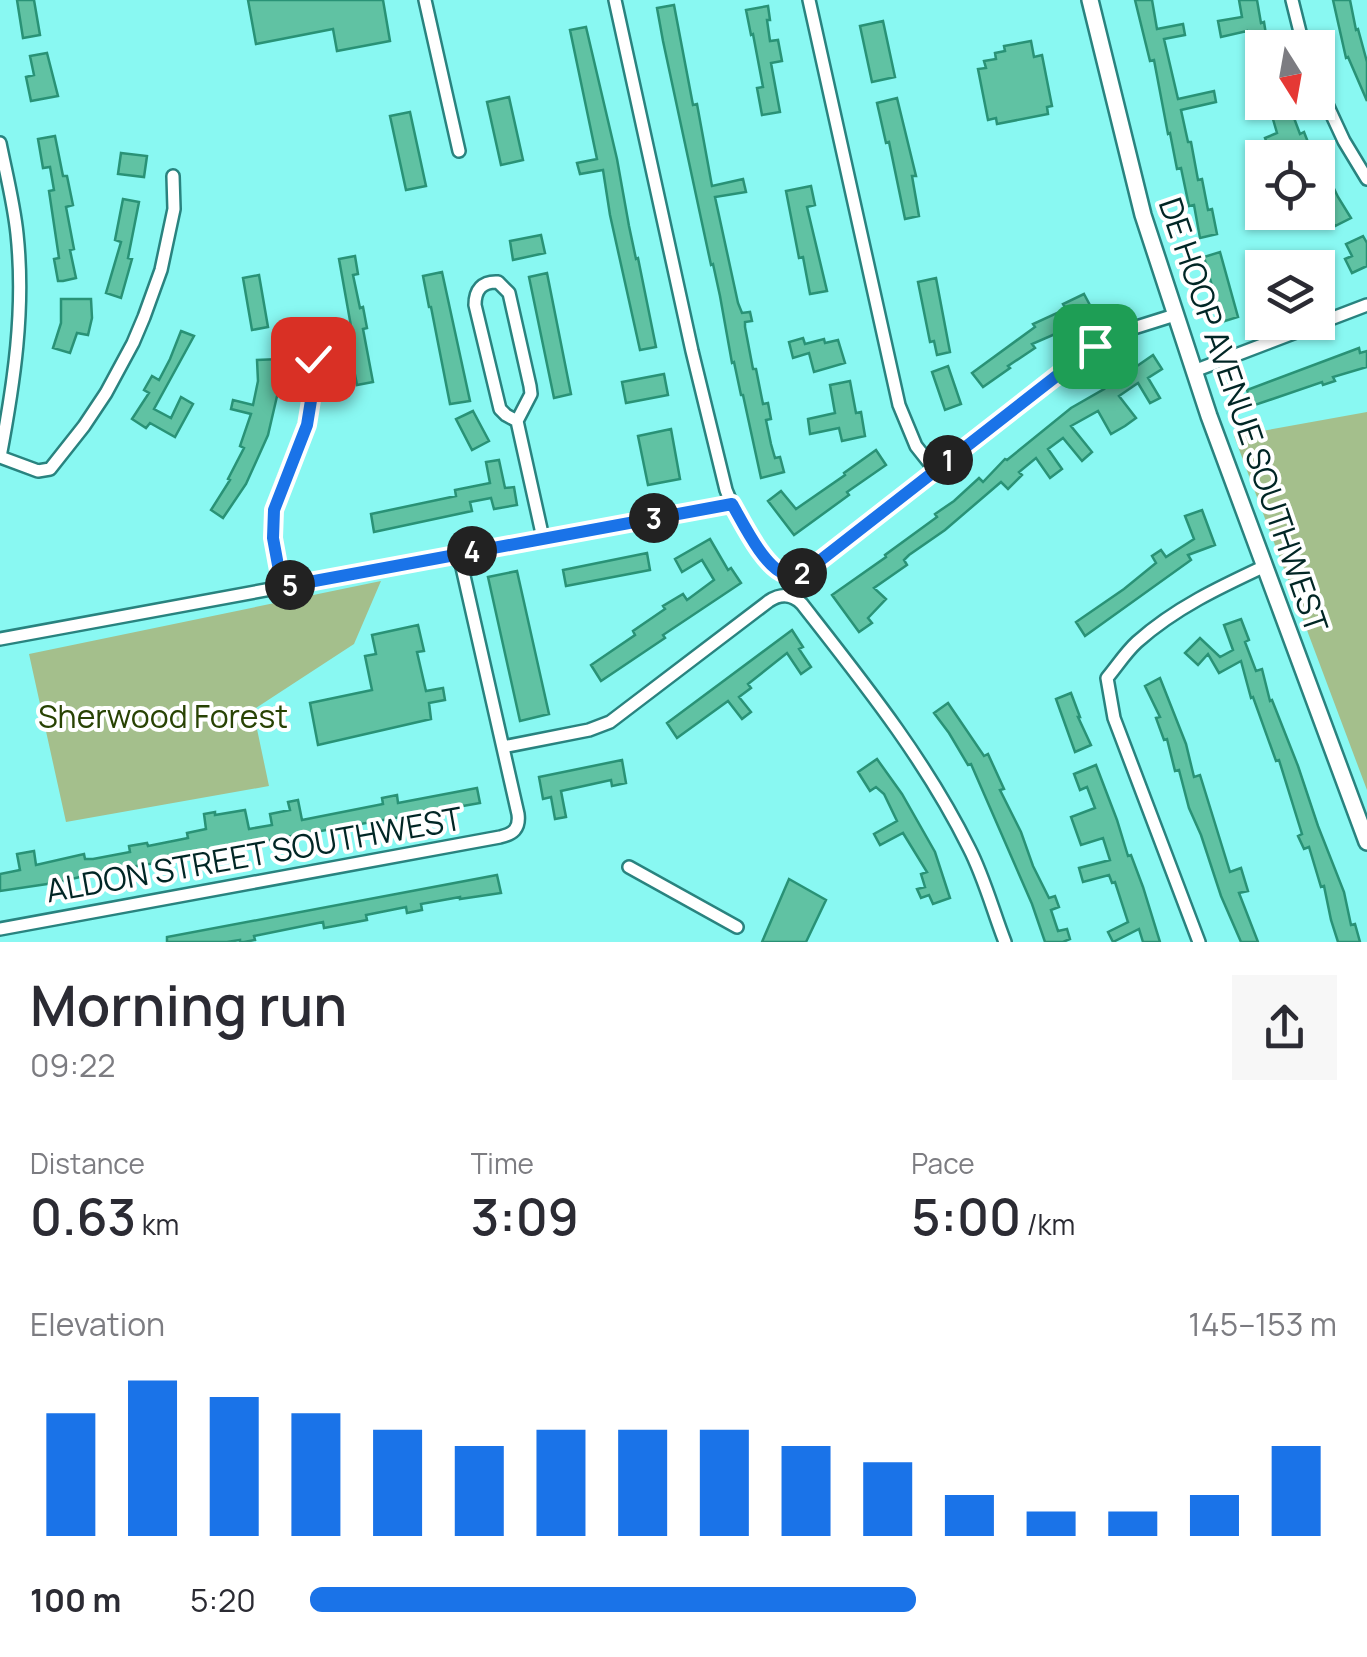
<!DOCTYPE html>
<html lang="en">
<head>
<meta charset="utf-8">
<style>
  :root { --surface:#fff; --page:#f7f7f7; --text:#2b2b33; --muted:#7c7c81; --accent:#1a73e8 }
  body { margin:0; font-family:Manrope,sans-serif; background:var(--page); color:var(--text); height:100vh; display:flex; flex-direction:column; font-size:38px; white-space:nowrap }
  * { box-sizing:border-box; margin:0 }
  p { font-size:32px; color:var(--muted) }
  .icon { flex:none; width:55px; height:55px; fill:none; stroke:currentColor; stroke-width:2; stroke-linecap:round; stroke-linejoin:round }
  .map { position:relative; height:942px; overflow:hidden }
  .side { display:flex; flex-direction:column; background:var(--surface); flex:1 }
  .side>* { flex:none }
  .needle { width:65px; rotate:169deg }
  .fabs { position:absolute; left:1245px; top:30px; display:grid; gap:20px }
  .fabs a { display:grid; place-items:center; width:90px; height:90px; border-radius:0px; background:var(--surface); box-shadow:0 2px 8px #0004; font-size:50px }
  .pin { position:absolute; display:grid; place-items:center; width:85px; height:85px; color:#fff; margin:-42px; border-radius:20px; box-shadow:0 5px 15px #0006 }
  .km { position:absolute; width:50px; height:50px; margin:-25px; border-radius:50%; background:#222; color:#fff; font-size:28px; line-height:50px; text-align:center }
  .round { display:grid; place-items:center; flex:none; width:105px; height:105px; border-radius:0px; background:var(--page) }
  .headline { display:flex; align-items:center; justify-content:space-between; height:170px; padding:0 30px }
  h1 { font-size:55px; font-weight:600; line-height:75px }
  .stats { display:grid; grid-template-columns:repeat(3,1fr); gap:15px; height:170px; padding:10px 30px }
  .stats div { display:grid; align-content:center }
  .stats b { font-size:50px; font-weight:600 }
  .stats small { font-size:28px; font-weight:400 }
  .stats p { font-size:28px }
  .chart { height:280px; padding:20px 30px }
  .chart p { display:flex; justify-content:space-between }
  .chart svg { width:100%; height:180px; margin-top:10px; stroke:var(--accent); stroke-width:6 }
  ul { padding:0 30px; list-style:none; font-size:32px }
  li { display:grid; grid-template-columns:160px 120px 1fr; align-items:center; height:75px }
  li i { height:25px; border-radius:12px; background:var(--accent) }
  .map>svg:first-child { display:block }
</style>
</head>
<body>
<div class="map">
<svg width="1367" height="942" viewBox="0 0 1367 942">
  <rect width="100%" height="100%" fill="#89f8f2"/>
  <path fill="#a4bf8c" d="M1367,412V790L1234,436Z
    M381,581L354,644L253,710L269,786L66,822L29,654Z"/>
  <path fill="#60c2a3" stroke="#299276" stroke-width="2.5" d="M17,0H34L40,35L23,38Z
    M248,0H383L390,41L337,51L333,29L256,44Z
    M1135,0H1152L1157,29L1183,24L1185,35L1164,39L1178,99L1214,91L1216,102L1181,110L1188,142H1191L1198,180L1202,179L1208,210L1212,209L1217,234L1200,238L1194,205L1189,206L1181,168L1177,169L1170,133L1168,134L1154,60L1150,61Z
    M1239,0H1257L1261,23L1264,22L1268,47L1262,48V93H1260L1252,66L1254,65L1247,31L1221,37L1218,21L1242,17Z
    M1333,0H1350L1356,30L1358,29L1367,62V101L1348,57L1346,58Z
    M674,5L693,105L697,104L712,186L743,179L746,192L715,197L738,303L742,313L750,312L752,321L745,322V327L753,369H756L763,404L768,403L771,419L766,420L771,444L775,458L780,457L784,472L761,478L743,395H741L734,362L732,363L720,296L713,264L711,265L663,41L657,8Z
    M768,6L770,20H767L770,41L778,40L782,61L771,63L780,112L762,115L757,88L763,87L753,34L751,35L746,10Z
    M883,21L895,77L872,82L860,26Z
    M586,27L617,159L629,226L636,259L638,258L656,347L640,350L610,215L603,170L580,174L577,163L597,159L570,30Z
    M1031,41L1034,57L1042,55L1052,106L1047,107L1048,114L997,124L996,118L988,120L978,69L986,68L984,61L996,59L995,53L1005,51L1004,46Z
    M47,53L58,96L31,101L26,77L34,75L30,56Z
    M509,97L523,160L501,165L487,102Z
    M897,98L916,176H912L919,216L905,219L889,142L886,143L877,103Z
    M1268,102H1288L1300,134L1304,132L1313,155L1305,158H1296L1295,154L1288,157L1283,144L1269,149L1265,138L1277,133Z
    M410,112L426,186L406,190L390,116Z
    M55,136L63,176H67L73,205L66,207L74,249L70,250L76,278L63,281H58L54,259L59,258L49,191L54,190L50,167L43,168L38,139Z
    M121,153L147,156L144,177L118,174Z
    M1318,155L1338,197L1351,218L1335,226L1318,194Z
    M811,186L815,205L807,207L827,291L810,294L803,257L799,258L786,191Z
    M123,199L139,202L128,258L132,259L121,298L106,293L121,242L115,240Z
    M541,235L545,253L513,260L510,241Z
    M1363,236L1367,243V266L1352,273L1345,259L1352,256L1346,244Z
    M1220,252L1238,317L1222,322L1204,257Z
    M355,256L358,274L353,275L360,308L363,307L367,328L363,329L373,382L357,385L349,344L354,343L339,259Z
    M442,272L470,401L450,404L431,307H429L423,276Z
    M547,273L571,394L554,398L529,277Z
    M259,275L268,327L252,330L243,278Z
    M936,278L950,352L937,355L934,341L930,342L918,282Z
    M1084,294L1092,309L1060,326L1062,331L1032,344L1035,348L1008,366L1010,368L983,387L972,373L1035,327L1033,324L1066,309L1063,304Z
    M61,299H91L92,318L88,335L77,333L70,353L53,348L61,323Z
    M181,331L194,336L154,409L171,418L181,397L193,404L175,437L150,423L146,428L132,419L149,393L144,390L152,376L159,380L170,359Z
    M803,338L805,344L824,339L825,343L838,340L845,363L814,372L809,353L793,358L789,342Z
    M1359,348L1360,353L1367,351V367L1333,377L1335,381L1323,385L1322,382L1252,406L1247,390Z
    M1153,355L1162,369L1148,378L1160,398L1150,403L1138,383L1119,396L1136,418L1125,426L1111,434L1098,411L1071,426L1092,452L1082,461L1063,438L1048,449L1062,469L1050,478L1036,458L1019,472L1022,475L1008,489L1001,482L945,530L909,555L904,560L907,565L874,588L886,599L868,618L872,623L859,632L832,595L886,557L885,555L937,517L935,514L954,501L979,478L983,482L1005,459L1007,460L1071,408L1104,389L1102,386L1122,372L1124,375Z
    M280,359L281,379L268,435L246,484L223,518L211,510L230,480L228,479L244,448L240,446L251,414L231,409L233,400L253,405L258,381L257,360Z
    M948,366L961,404L945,410L932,372Z
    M664,374L668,395L626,403L622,382Z
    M850,381L856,413L861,412L865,436L842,441L839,428L810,434L808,419L835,413L830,385Z
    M473,411L489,441L472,450L456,419Z
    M671,429L680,479L648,485L638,436Z
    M876,450L886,465L847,492L849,495L794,535L768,501L781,491L796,509L845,475L844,473Z
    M499,460L505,488L514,487L517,505L494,509L491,498L470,502L472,511L374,532L371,514L456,496L455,490L490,483L486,462Z
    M1202,510L1215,545L1188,555L1191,560L1085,636L1076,622L1124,589L1156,563L1152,556L1161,550L1166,557L1194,539L1185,516Z
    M710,539L728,570L731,568L741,583L663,635L665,638L601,681L591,665L635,635L633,631L665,609L663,606L683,594L687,600L714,580L702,560L682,572L675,559Z
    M647,553L650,570L566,586L563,570Z
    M517,571L549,714L520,721L488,577Z
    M1241,619L1249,640L1245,642L1256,671L1262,669L1270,701L1272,700L1298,766L1318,826L1344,892L1351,925L1355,924L1360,942H1338L1331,920L1324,886L1321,887L1309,847L1304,849L1298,836L1302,834L1279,760L1276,761L1253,697L1251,698L1241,661L1219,673L1208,654L1198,665L1185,653L1200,638L1220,657L1233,650L1224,625Z
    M418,625L424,651L417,652L426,691L443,688L445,700L429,703L431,719L318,745L310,703L372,690L365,656L376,654L372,635Z
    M792,630L803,647L799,649L811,667L801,674L787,653L748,684L751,688L739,697L751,712L742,719L728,701L677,738L667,723Z
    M1160,678L1186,744L1194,777L1200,775L1230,872L1241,868L1248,891L1239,893L1258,942H1241L1221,896L1201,835L1189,808L1179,770L1175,771L1167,739L1164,740L1156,718L1160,717L1145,686Z
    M1071,693L1080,717H1078L1091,745L1075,752L1056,699Z
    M948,703L984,756L988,754L1004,789L1000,790L1021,832L1033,866L1049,898L1055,896L1059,907L1051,910L1058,931L1067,929L1070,939L1063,942H1045L1032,904L971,764L968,765L949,733L934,713Z
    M877,759L902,794L935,852L950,898L933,904L929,895L921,898L917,889L925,887L921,874L927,872L903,833L880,845L874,834L897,821L884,794L876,787L870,791L858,772Z
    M622,760L626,783L612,786L611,780L561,791L566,817L555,819L551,797L543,799L539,777Z
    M1096,765L1117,820L1128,856L1131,855L1143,887L1160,942H1143L1139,929L1113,942L1108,932L1128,922L1115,882L1112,883L1109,875L1083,882L1079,868L1110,860L1103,838L1081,845L1071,817L1095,808L1087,787L1080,790L1074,774Z
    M477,788L480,803L275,839L192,857L106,871L54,883L0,891V874L20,870L17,854L34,851L36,865L84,854L85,859H93L130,852L129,846L147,843L148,846L188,838L187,833L206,829L204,814L215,812V815L245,810L249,829L272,825L270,814L290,810L288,802L298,800L302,820L383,804L382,798L397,795L398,803Z
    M497,875L501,893L460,899V897L421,904L422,910L407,913L406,907L366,915L367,920L324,928L323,922L254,936L255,940L244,942H240V940L227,942H167V937Z
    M789,879L826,900L806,942H762Z"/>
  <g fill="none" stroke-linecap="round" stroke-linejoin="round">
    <defs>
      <path id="minor" d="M425,0L459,151
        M615,0L692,351L726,490C734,511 764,567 785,574C794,577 800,573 808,570L1095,347L1124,331L1175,315
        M809,0L899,405L916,446L935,470
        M1292,0L1304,48
        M1318,85L1344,141L1367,179
        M0,143C6,173 14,204 17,234C25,310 14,383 0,457
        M1194,371L1367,305
        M517,421L506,415L500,409L475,305C475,290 482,281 498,282L509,293L530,386L531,394L517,421L543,538
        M0,457L38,471L50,469L84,426L106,393L133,343L144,317L161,270L174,209L173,176
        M282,587C277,562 268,535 274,510C289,452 336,392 303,331
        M0,639L732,504
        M503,747L589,730L610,722L769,601C781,593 792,594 802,604C863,682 925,759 969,848C984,877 993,911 1005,942
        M629,867L737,927
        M0,929L500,837C513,834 520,829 518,814L459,554
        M1199,942L1114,718L1107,678C1117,666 1126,652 1137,642C1175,608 1220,587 1265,566"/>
      <path id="tertiary" d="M1090,0L1143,215L1209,416L1367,842"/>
    </defs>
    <use href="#minor" stroke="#29837f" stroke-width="16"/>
    <use href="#tertiary" stroke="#29837f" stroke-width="20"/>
    <use href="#minor" stroke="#fff" stroke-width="11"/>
    <use href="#tertiary" stroke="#fff" stroke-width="15"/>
  </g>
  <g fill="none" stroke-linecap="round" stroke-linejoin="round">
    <defs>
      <path id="route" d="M313,359L314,382L307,425L274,510L273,538L282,587L732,504C743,523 764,567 785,574C794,577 800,573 808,570L1095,346"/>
    </defs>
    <use href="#route" stroke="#fff" stroke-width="20"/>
    <use href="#route" stroke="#1a73e8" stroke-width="12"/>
  </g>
  <g text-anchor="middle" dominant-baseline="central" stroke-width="8" stroke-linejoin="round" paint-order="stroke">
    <g font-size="32" fill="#012625" stroke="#fff">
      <text transform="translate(1244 415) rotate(71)">DE HOOP AVENUE SOUTHWEST</text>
      <text transform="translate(254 854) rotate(-10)">ALDON STREET SOUTHWEST</text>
    </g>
    <g font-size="32" fill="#284203" stroke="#fff">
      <text x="163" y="716">Sherwood Forest</text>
    </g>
  </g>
</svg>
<div class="fabs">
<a><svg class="needle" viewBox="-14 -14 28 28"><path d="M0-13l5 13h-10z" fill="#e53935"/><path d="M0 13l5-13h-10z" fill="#7c7c81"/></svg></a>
<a><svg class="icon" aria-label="locate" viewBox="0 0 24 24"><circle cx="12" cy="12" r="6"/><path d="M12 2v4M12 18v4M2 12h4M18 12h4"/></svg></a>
<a><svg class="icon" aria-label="layers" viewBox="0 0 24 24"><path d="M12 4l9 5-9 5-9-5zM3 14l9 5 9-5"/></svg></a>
</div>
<div class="pin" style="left:1095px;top:346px;background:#1e9e55"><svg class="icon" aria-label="arrive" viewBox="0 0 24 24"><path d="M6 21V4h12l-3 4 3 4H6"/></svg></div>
<div class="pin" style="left:313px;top:359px;background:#d93025"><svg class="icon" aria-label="check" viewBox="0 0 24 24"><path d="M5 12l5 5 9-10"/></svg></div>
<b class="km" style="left:948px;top:460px">1</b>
<b class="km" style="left:802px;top:573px">2</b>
<b class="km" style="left:654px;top:518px">3</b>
<b class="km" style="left:472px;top:551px">4</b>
<b class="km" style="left:290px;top:585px">5</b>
</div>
<section class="side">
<div class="headline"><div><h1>Morning run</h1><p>09:22</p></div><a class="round"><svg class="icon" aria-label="share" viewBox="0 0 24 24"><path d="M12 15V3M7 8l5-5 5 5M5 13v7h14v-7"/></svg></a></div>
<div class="stats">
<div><p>Distance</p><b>0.63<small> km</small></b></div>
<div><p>Time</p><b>3:09</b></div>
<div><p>Pace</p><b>5:00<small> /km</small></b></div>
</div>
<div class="chart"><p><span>Elevation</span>145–153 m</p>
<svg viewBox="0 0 160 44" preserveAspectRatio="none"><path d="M5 44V14M15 44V6M25 44V10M35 44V14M45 44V18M55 44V22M65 44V18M75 44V18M85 44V18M95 44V22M105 44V26M115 44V34M125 44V38M135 44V38M145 44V34M155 44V22"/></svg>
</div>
<ul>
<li><b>100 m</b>5:20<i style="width:59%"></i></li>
</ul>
</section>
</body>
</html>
